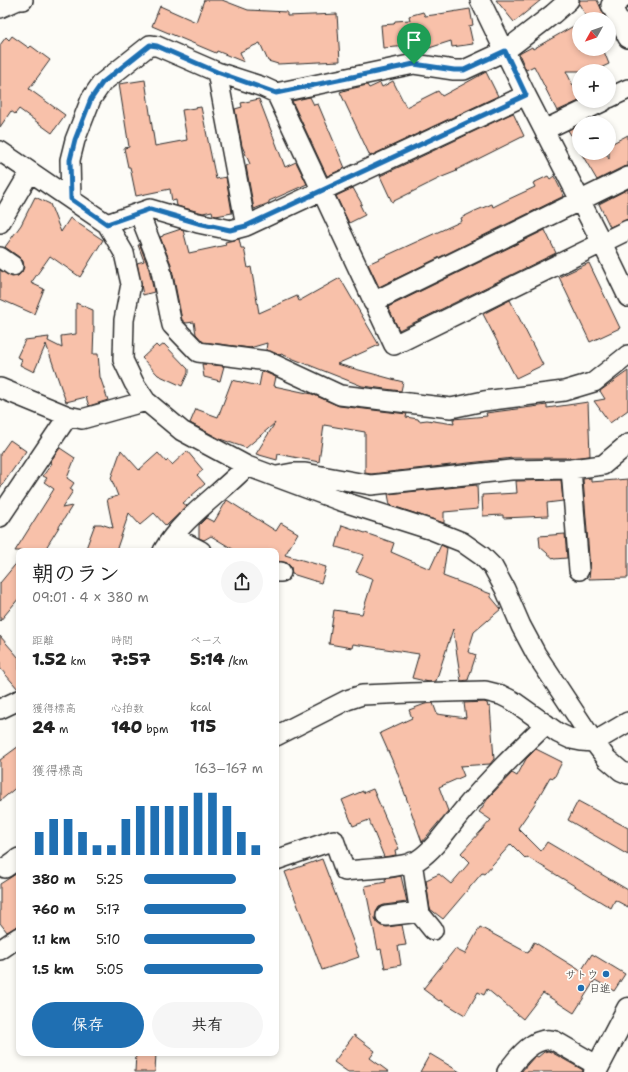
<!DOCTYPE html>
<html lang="ja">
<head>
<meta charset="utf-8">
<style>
  :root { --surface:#fff; --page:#f6f6f6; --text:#222; --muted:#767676; --accent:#1f6fb2 }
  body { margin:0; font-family:"Shantell Sans","Klee One",sans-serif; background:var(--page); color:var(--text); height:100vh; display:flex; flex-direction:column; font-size:15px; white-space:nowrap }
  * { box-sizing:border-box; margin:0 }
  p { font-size:13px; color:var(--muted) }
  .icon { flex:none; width:22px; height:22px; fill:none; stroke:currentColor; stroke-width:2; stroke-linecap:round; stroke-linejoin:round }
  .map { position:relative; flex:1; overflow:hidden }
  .details { position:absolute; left:16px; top:548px; width:263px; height:508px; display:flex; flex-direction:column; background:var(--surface); border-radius:8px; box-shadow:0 2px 6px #0003 }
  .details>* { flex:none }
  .needle { width:26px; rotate:230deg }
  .tools { position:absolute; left:572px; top:12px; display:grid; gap:8px }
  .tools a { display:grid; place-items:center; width:44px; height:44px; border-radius:50%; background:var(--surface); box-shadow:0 2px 6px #0003; font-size:20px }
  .pin { position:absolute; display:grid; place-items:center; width:34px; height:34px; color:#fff; margin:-41px -17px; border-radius:50% 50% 50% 0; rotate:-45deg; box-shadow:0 0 4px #0007 }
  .pin .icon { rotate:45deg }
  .round { display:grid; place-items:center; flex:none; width:42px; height:42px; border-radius:21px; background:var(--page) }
  .summary { display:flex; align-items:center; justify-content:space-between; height:68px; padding:0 16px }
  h1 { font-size:22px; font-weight:800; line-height:30px }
  .figures { display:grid; grid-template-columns:repeat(3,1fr); gap:6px; height:68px; padding:4px 16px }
  .figures div { display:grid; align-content:center }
  .figures b { font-size:17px; font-weight:800 }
  .figures small { font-size:11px; font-weight:400 }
  .figures p { font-size:11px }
  .chart { height:112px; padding:8px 16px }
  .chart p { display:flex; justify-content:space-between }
  .chart svg { width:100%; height:72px; margin-top:4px; stroke:var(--accent); stroke-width:6 }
  .button { display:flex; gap:8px; margin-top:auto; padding:8px 16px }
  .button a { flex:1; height:46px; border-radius:24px; background:var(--accent); color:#fff; font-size:16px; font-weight:800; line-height:46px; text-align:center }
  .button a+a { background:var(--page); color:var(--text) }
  ul { padding:0 16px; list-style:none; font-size:13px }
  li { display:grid; grid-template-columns:64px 48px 1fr; align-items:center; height:30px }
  li i { height:10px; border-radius:5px; background:var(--accent) }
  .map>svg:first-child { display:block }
</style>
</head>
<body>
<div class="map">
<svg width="628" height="1072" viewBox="0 0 628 1072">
  <rect width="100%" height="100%" fill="#fdfcf7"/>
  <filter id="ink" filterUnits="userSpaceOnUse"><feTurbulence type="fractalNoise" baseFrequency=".025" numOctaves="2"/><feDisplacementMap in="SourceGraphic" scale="8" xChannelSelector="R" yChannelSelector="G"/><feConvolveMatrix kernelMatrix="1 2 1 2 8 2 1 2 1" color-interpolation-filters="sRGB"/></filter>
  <g filter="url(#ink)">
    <path fill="#f8c1aa" stroke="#2b2b2b" d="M204,0H222L248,10L287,12V16L337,14L340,61L278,64L268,61L260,43L240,52L244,62L217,51L216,53L152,26L160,6L196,22Z
      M496,0H541L514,22Z
      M580,0H597L606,19H588L579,4Z
      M470,9L473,25L469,26L473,44L452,47L451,41L426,49L423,45L383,48L381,25L394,24L395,21L410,20L409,16L423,12L425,16L433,15Z
      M579,23V49H603L609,64L594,71H566L579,98V101L557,111L534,66L526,70L519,54L532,47L533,49Z
      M12,36L29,48L31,46L50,60L29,89L65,115L52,133L19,109L15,114L11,111L0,127V45L6,37L9,40Z
      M486,72L498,96L370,156L340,92L346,90L367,85L369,88L380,83L382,87L393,81L406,107L438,91L442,96Z
      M145,80L155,146L187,140L182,110L201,107L216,179L226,177L232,213L216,216L213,215L212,211L203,213L177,206L176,200L172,201L170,189L136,196L130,167H128L124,148L129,147L119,84Z
      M310,97L314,105L318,104L345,168L327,176L292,101Z
      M259,99L285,167L296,162L307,184L269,201V203L254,209L246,166L250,164L242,146L235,109L242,107L241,103Z
      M513,113L524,136L456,170L457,171L442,177L392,202L380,176Z
      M579,125V149L568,130Z
      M628,135V166L623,167L597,180L581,153H606L609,159V145Z
      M548,176L550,179L554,176L564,196L379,287L368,264L462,221L461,218L475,211L492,204L493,207L509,199L535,187L533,183Z
      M353,188L362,204L360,205L365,215L349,223L336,196Z
      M628,189V219L610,227L599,204Z
      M35,197L50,204L61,232L70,218L103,240L80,277L50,256L31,283L44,289L34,314L0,299V270L12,277L18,276L22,272L24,267L23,261L19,257L5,247L21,225Z
      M181,229L183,230L189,253L226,245L225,242L239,239L241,248H244L248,268L251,267L259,313L297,296L299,301L340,278L379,345L337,364L403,382L401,391L362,386L281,354L280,355L266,350L267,343L250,348L203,342L196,334L194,322L186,323L182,320L171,264L160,237L163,236V235Z
      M545,230L556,253L399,330L388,307Z
      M138,245H140L149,269L154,292L143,295L137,263L144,261Z
      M589,263L620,328L590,342L559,277Z
      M510,300L543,365L516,378L483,314Z
      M76,303L93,310V326H94L93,354H98L100,377L108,400L89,406L86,397L66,402L46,344L34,372L20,365L22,359L17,357L25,340L49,337L48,341L62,348L61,336L76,334Z
      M164,344L188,369V373L182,386L158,375L142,358L156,345L159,348Z
      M202,364L224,366L220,381L204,377Z
      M262,371L276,377L274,386L312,394L339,406L407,414L406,417L418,419L419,421L427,420L454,424L453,419L487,416L486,413L547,405V408L588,402L590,456L570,458H513L371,474L365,473V432L324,425L319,462L278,454L277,460L256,454L275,423L246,448L220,439L190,423L196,409L218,417L232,380L259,386Z
      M628,371V410L610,423L594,401L605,399L600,391Z
      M10,440L26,451L0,488V454Z
      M60,448L75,458L67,478L74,483L70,489L73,491L62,508L72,506L44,551H15L54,489L44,482L47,478L43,476L52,463L50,462Z
      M121,450L139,470L158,453L166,462L168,460L172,465L187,451L203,470L197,475L205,484L183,503L187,506L166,526L154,513L140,525L129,513L116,551H85L95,524H101L113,528L107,499L118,496L111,478Z
      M591,478V482L628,479V578L589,579L590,569L583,479Z
      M561,480L563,501L547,503L548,516L503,518V515L483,516L482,495L517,493L516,481Z
      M477,485L478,509L444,512V523L390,505L388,494Z
      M227,500L276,531L281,523L298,533L285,555L326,567L321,583L292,574L291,567L287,563L276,561V551H236L211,536L204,540L199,538V525L206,518L214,522Z
      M342,525L394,543L391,552L430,569L441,545L447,548L443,576L491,594V597L501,609L474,632L468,652L476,655L468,680L461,681L453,629L436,681L429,682L412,678L419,654L353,644L352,648L329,644L334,610L362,614L373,579L356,572L364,555L336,547Z
      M565,534L567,558L554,559L540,547L539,536Z
      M19,560V598L0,621V583Z
      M0,636L19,658V689H18L0,668Z
      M484,702L487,703L488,707L490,706L494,759L490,764L460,766L464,776L439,787L448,811L422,842L396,769L380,733L412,718L409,710L425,704L433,703L437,714L466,718L464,703Z
      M19,746V785L0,801V760Z
      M536,749L562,762L554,778L550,777L534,805L518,828L541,851L547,842L628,890V907L615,900L611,908L527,857L526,859L511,844L484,874L482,873L443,919L430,909L426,880L439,874L451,884L470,862L461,853L491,820L479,812L489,797L512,773L517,776L526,759Z
      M373,789L399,849L395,850L396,855L384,857L369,820L353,826L342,800L363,791V793Z
      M578,801L628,828V855L568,820Z
      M322,859L359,957L322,970L285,872Z
      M19,872V925L7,932L0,923V884Z
      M401,876L407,902L384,905L379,907L376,912L375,918L377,923L381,926L387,927L402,925L406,945L398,946L401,965L385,968L381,949L378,950L365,886L386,882L385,879Z
      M480,927L528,953L534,942L581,971L592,954L625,974L614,991L595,980L574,1013L543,993L523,1019L487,989L484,995L478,992L465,1015L440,1000L439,1001L423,989L455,949L465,954Z
      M354,1035L375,1051L370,1058L389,1072H348L334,1062Z
      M548,1051L551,1052L583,1070V1072H521L534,1057L536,1056L538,1057L544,1052Z
      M136,1053H156L155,1072H135Z
      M430,1054L460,1072H420Z"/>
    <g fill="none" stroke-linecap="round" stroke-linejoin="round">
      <defs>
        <path id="minor" d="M480,0L526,95L602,243L628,297
          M621,0L611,5L628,38
          M0,8L18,0H23
          M217,72L246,226
          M276,93L394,345L628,230
          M609,98L628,89
          M544,130L604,101
          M0,151L107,224L124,253L131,284L124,320L123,360L134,383L146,401L182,431L247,466L341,501L432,530L462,542L482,556L493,567L505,589L521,626L536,654L594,742L607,759L621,771L628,774
          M71,199L70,160L75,140L91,99L102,83L150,45L157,46L217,72L263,87L276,93L414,64L454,70H464L505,51L553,14L569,0
          M139,213L160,266L172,325L198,352L267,361L340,395L451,408L484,401L564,391L594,382L628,355
          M0,223L30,172
          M107,224L150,209L198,223L231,230L246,226L526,95
          M0,257L13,266
          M373,302L628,177
          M0,388L68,416
          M571,469L579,570
          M277,476L293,473H305L371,485L511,470L571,469L603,465L628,444
          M0,517L68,416L82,419L146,401
          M174,537L201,551
          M163,551C182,518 220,494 247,466
          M276,572H281
          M0,709L19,700
          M276,736L347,700L362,695L410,693L485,691L501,695L513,701L558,733L571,739L581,741L594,742L628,722
          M276,860L334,840L345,871C362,869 405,868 418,860C436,848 451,824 465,808C490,778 518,751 546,724
          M412,862L420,914L433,930
          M5,868L19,858
          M386,916L420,912
          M0,950L19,937
          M507,1072C517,1058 535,1034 555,1041L598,1066"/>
        <path id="primary" d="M595,1072L628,1009"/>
      </defs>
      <use href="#minor" stroke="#2b2b2b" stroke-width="22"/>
      <use href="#primary" stroke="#2b2b2b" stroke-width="25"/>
      <use href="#minor" stroke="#fdfcf7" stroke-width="19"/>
      <use href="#primary" stroke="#fdfcf7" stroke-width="22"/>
    </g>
  </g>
  <g fill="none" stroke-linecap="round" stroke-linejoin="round" filter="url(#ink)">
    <defs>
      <path id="route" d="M150,45L157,46L217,72L276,93L414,64L454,70H464L505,51L526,95L246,226L230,230L198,223L150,209L107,224L71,199L70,160L75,140L91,99L102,83Z"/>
    </defs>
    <use href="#route" stroke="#fff" stroke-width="8"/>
    <use href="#route" stroke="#1f6fb2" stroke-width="5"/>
  </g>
  <g fill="#1f6fb2" stroke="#fdfcf7" stroke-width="1.5">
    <circle cx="606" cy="974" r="4"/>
    <circle cx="581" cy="988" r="4"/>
  </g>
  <g text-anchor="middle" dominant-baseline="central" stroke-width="3.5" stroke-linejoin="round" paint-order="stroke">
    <g font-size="11" fill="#2b2b2b" stroke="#fdfcf7" text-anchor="end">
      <text x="598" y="974">サトウ</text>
      <text x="589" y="988" text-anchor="start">日進</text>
    </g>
  </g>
</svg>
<div class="tools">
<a><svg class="needle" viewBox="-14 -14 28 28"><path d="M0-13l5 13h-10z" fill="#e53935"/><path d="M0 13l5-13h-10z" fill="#767676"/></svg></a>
<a>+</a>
<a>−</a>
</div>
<div class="pin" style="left:414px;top:64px;background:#1e9e55"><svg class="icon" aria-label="arrive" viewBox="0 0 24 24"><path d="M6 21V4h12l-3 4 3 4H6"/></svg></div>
<section class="details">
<div class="summary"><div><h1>朝のラン</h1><p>09:01 · 4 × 380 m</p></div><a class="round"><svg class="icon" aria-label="share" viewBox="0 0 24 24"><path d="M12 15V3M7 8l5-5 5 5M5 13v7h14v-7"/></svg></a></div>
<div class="figures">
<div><p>距離</p><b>1.52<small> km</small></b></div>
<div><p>時間</p><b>7:57</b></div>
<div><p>ペース</p><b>5:14<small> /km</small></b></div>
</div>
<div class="figures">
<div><p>獲得標高</p><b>24<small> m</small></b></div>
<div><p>心拍数</p><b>140<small> bpm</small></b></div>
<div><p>kcal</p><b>115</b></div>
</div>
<div class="chart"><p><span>獲得標高</span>163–167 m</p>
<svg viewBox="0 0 160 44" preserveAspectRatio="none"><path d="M5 44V30M15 44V22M25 44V22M35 44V30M45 44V38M55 44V38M65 44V22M75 44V14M85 44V14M95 44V14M105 44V14M115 44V6M125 44V6M135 44V14M145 44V30M155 44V38"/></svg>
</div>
<ul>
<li><b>380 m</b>5:25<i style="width:77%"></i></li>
<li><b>760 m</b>5:17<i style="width:86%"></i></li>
<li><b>1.1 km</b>5:10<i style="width:93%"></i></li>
<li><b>1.5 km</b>5:05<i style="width:100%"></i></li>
</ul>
<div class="button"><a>保存</a><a>共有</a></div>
</section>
</div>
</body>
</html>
